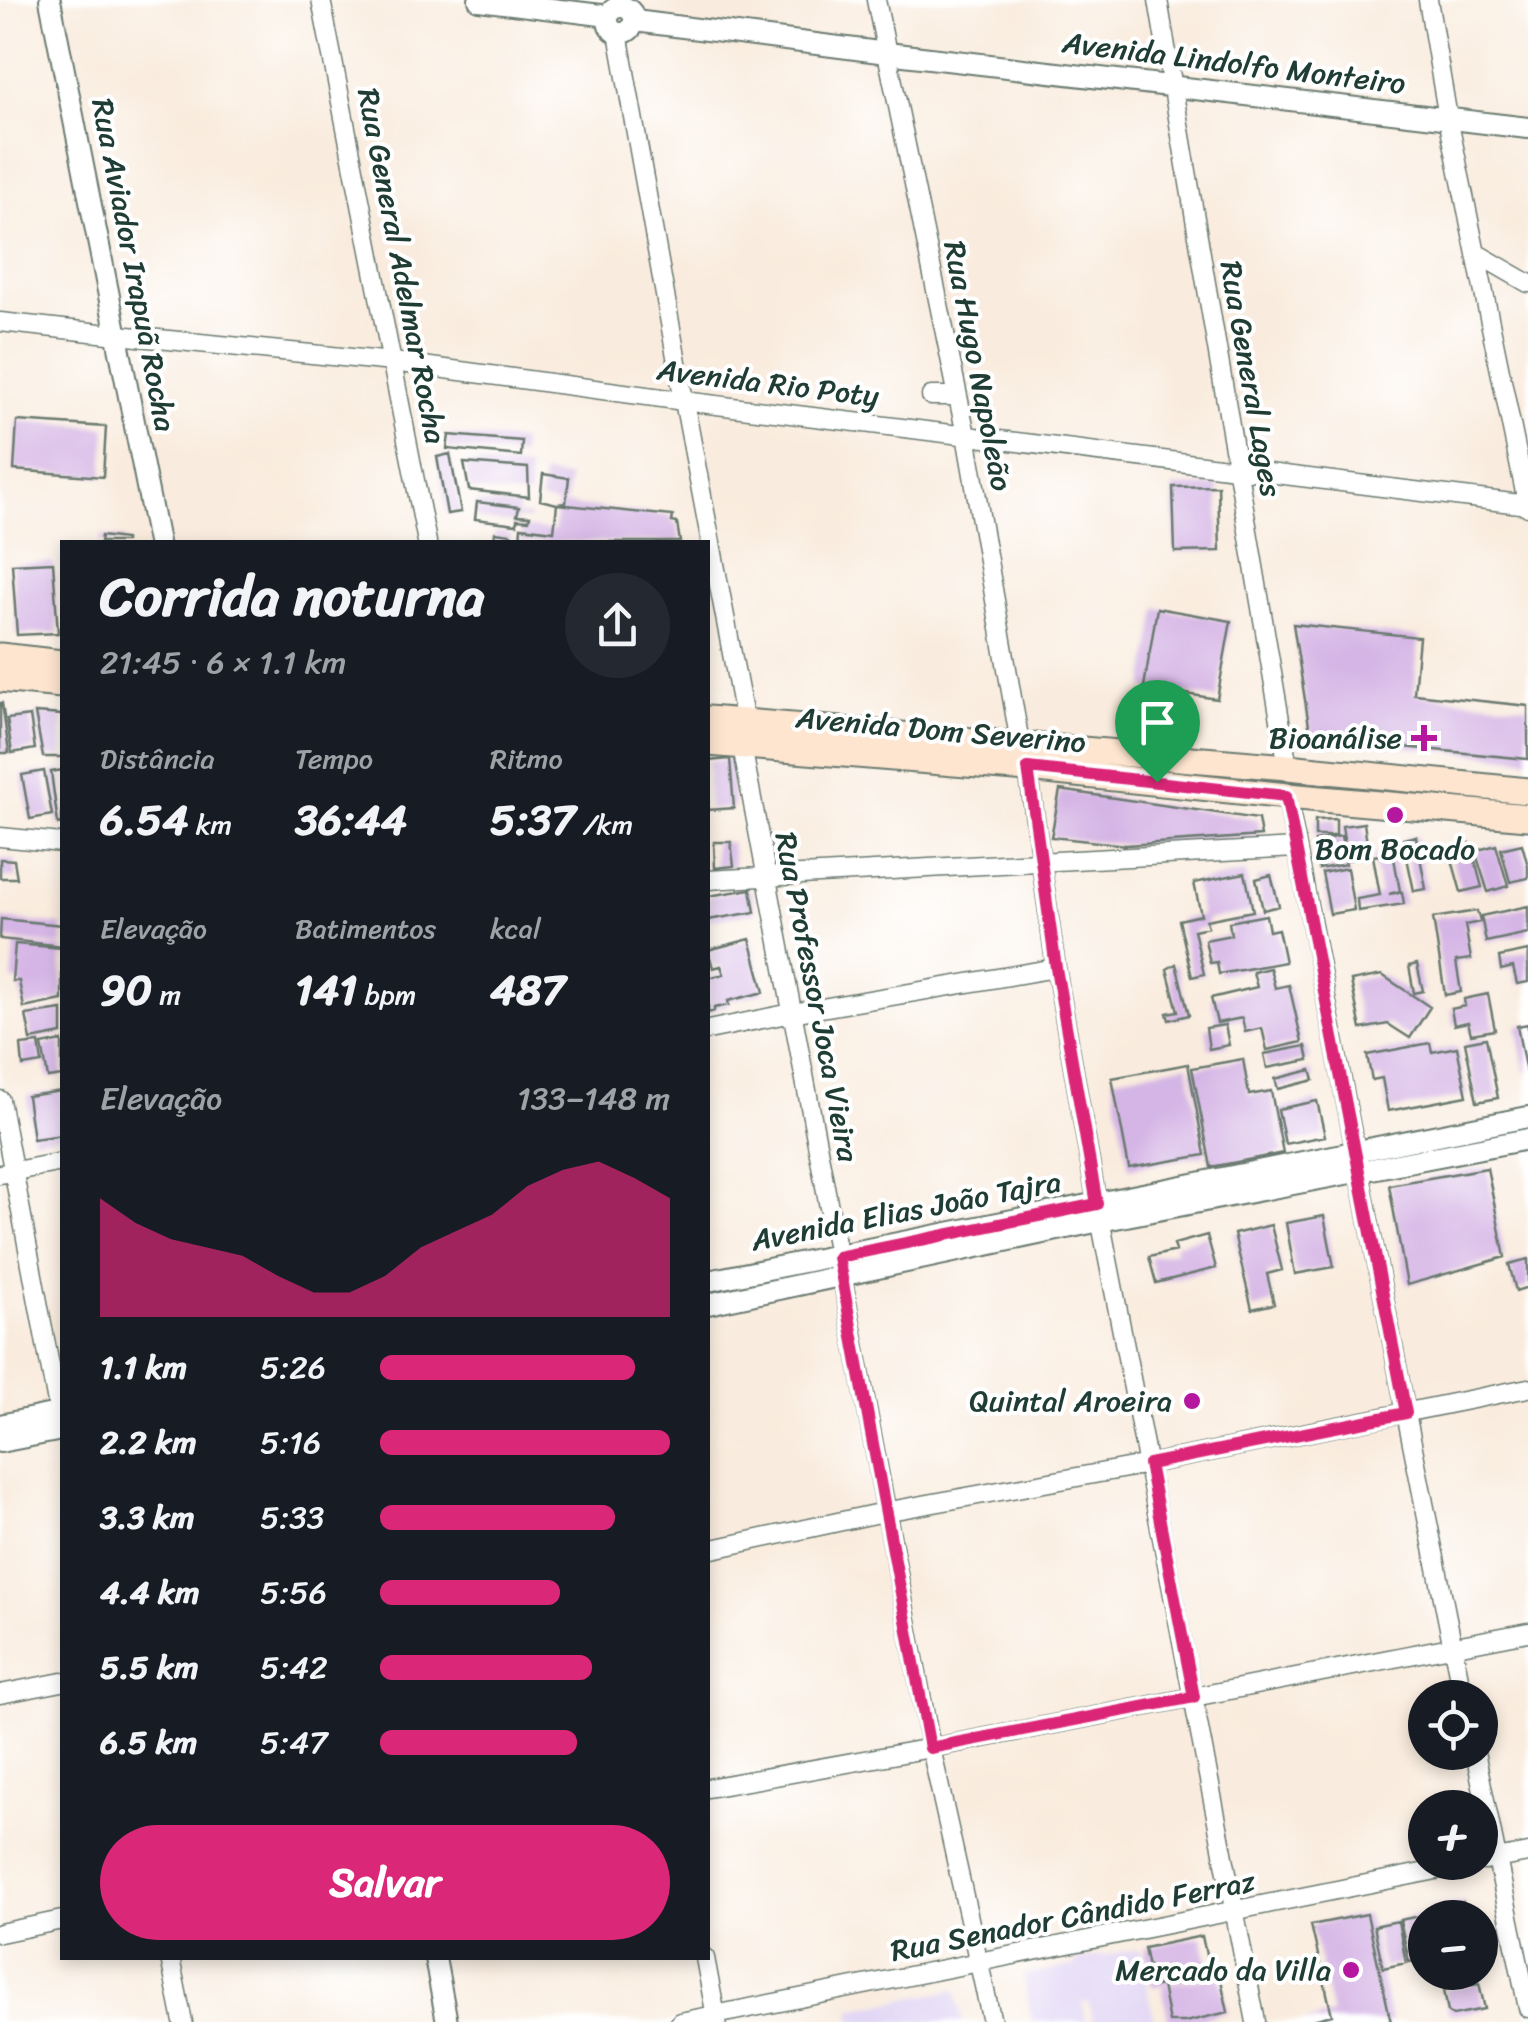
<!DOCTYPE html>
<html lang="pt">
<head>
<meta charset="utf-8">
<style>
  :root { --surface:#171b24; --page:#242831; --text:#f1f3f6; --muted:#9ea1a6; --accent:#db2777 }
  body { margin:0; font-family:Sriracha,sans-serif; background:var(--page); color:var(--text); height:100vh; display:flex; flex-direction:column; font-size:38px; white-space:nowrap }
  * { box-sizing:border-box; margin:0 }
  p { font-size:32px; color:var(--muted) }
  .icon { flex:none; width:55px; height:55px; fill:none; stroke:currentColor; stroke-width:2; stroke-linecap:round; stroke-linejoin:round }
  .map { position:relative; flex:1; overflow:hidden }
  .side { position:absolute; left:60px; top:540px; width:650px; height:1420px; display:flex; flex-direction:column; background:var(--surface); border-radius:0px; box-shadow:0 5px 15px #0003 }
  .side>* { flex:none }
  .fabs { position:absolute; left:1408px; top:1680px; display:grid; gap:20px }
  .fabs a { display:grid; place-items:center; width:90px; height:90px; border-radius:50%; background:var(--surface); box-shadow:0 5px 15px #0003; font-size:50px }
  .pin { position:absolute; display:grid; place-items:center; width:85px; height:85px; color:#fff; margin:-102px -42px; border-radius:50% 50% 50% 0; rotate:-45deg; box-shadow:0 0 10px #0007 }
  .pin .icon { rotate:45deg }
  .round { display:grid; place-items:center; flex:none; width:105px; height:105px; border-radius:52px; background:var(--page) }
  .headline { display:flex; align-items:center; justify-content:space-between; height:170px; padding:0 40px }
  h1 { font-size:55px; font-weight:800; line-height:75px }
  .stats { display:grid; grid-template-columns:repeat(3,1fr); gap:15px; height:170px; padding:10px 40px }
  .stats div { display:grid; align-content:center }
  .stats b { font-size:42px; font-weight:800 }
  .stats small { font-size:28px; font-weight:400 }
  .stats p { font-size:28px }
  .chart { height:280px; padding:20px 40px }
  .chart p { display:flex; justify-content:space-between }
  .chart svg { width:100%; height:180px; margin-top:10px; fill:var(--accent); opacity:.7 }
  .primary-button { display:flex; gap:20px; margin-top:auto; padding:20px 40px }
  .primary-button a { flex:1; height:115px; border-radius:60px; background:var(--accent); color:#fff; font-size:40px; font-weight:800; line-height:115px; text-align:center }
  ul { padding:0 40px; list-style:none; font-size:32px }
  li { display:grid; grid-template-columns:160px 120px 1fr; align-items:center; height:75px }
  li i { height:25px; border-radius:12px; background:var(--accent) }
  .map>svg:first-child { display:block }
</style>
</head>
<body>
<div class="map">
<svg width="1528" height="2022" viewBox="0 0 1528 2022">
  <rect width="100%" height="100%" fill="#fff"/>
  <filter id="ink" filterUnits="userSpaceOnUse"><feTurbulence type="fractalNoise" baseFrequency=".01" numOctaves="2"/><feDisplacementMap in="SourceGraphic" scale="20" xChannelSelector="R" yChannelSelector="G"/><feConvolveMatrix kernelMatrix="1 2 1 2 8 2 1 2 1" color-interpolation-filters="sRGB"/></filter>
  <filter id="wash" filterUnits="userSpaceOnUse"><feTurbulence type="fractalNoise" baseFrequency=".0048" numOctaves="4" result="noise"/><feDisplacementMap in="SourceGraphic" scale="40" xChannelSelector="R" yChannelSelector="G"/><feGaussianBlur stdDeviation="2.25" result="paint"/><feColorMatrix in="noise" values="0 0 0 0 0 0 0 0 0 0 0 0 0 0 0 0 0 1.4 0 .05"/><feComposite in="paint" operator="in"/></filter>
  <g filter="url(#wash)">
    <rect width="100%" height="100%" fill="#f9ecde"/>
    <path fill="#e0d4f4" d="M1140,1949L1154,2022H1093L1089,2002L1083,2003L1086,2022H1032L1023,1975L1075,1966V1960Z
      M956,1990L963,2022H853L851,2009Z"/>
    <g id="blocks">
      <path fill="#d5b5e5" d="M17,421L106,427L103,477L14,470Z
        M449,435L522,441L521,456L447,449Z
        M450,454L461,512L447,514L437,457Z
        M464,463L528,468L529,497L469,490Z
        M543,474L569,478L566,503L557,504L540,500Z
        M1218,486L1220,551L1175,552L1173,487Z
        M477,502L519,507L517,515L530,516L529,520L517,519V524L475,519Z
        M557,504L673,516L672,522L677,523L680,542H520L521,527L554,531Z
        M495,532L511,534L510,542H494Z
        M101,536L125,539V542H100Z
        M53,562L58,633L17,635L12,564Z
        M1157,608L1231,621L1217,699L1144,687Z
        M1293,624L1419,637L1414,694L1528,706V759L1311,738Z
        M0,703H2L9,753H0Z
        M35,713L62,715V757H43Z
        M30,716L35,749L12,753L7,719Z
        M730,759L734,808L708,810V761Z
        M62,770V823L58,824L51,772Z
        M44,771L52,815L30,819L22,775Z
        M1060,790L1258,819L1261,836L1126,845L1051,837Z
        M1336,819V836H1315V820Z
        M1364,823L1369,857L1347,860L1342,826Z
        M1341,836L1346,864L1319,869L1315,841Z
        M1416,836L1426,889L1414,891L1403,839Z
        M714,842H731L734,866L715,868Z
        M1470,843L1482,887L1461,892L1449,849Z
        M1522,844L1528,866V878L1510,882L1501,849Z
        M1496,845L1508,886L1488,892L1475,851Z
        M1393,853L1400,891L1389,894L1402,892L1404,904L1358,911L1357,899L1380,895L1373,856Z
        M0,859L14,860L17,878H0Z
        M1347,868L1354,910L1330,914L1322,873Z
        M1245,873L1253,911L1206,920L1208,927L1194,930L1204,974L1192,977L1179,920L1201,915L1194,883Z
        M1271,875L1279,906L1263,910L1256,879Z
        M751,889L755,912L708,920V896Z
        M1528,906V933L1486,942L1481,916Z
        M1477,911L1480,922L1465,925L1471,959L1456,961L1461,992L1445,995L1433,918Z
        M1266,915L1269,931L1278,929L1285,962L1219,974L1217,962L1210,963L1205,940L1231,935L1229,922Z
        M1,919L62,925V946L0,939Z
        M750,939L764,992L728,1001L729,1005L714,1008V1011L708,1013V978L724,974L721,966L713,968L708,950Z
        M15,944L62,948V1000L24,1008L19,981H12Z
        M1528,951V982L1517,984L1513,967L1501,970L1499,957Z
        M1176,964L1189,1015L1169,1020L1167,1013L1178,1011L1167,969Z
        M1417,964L1423,991L1414,993L1409,966Z
        M1270,968L1275,988L1289,985L1302,1042L1267,1050L1262,1028L1245,1032L1242,1018L1217,1023L1211,998L1257,987L1253,972Z
        M1382,975L1430,1007L1410,1038L1388,1024L1361,1029L1351,981Z
        M1488,994L1495,1030L1471,1034L1468,1022L1454,1025L1451,1009L1465,1006L1464,999Z
        M62,1010V1034L31,1040L26,1015Z
        M1528,1024V1072L1526,1073L1517,1026Z
        M1225,1025L1229,1045L1209,1049L1206,1028Z
        M1486,1038L1498,1098L1477,1102L1465,1042Z
        M62,1041V1076L48,1078L42,1045Z
        M39,1043L42,1063L23,1066L21,1045Z
        M1430,1043L1432,1052L1457,1047L1467,1096L1388,1111L1382,1078L1372,1080L1367,1055Z
        M1306,1046L1309,1060L1267,1068L1264,1054Z
        M1243,1059L1249,1095L1271,1091L1283,1153L1211,1167L1192,1068Z
        M1188,1064L1205,1155L1129,1168L1112,1078Z
        M1311,1070L1314,1080L1278,1089L1275,1079Z
        M62,1091V1135L33,1139L27,1096Z
        M1317,1101L1325,1136L1285,1144L1278,1109Z
        M1487,1168L1505,1257L1407,1285L1389,1185Z
        M1324,1216L1334,1267L1295,1274L1286,1223Z
        M1271,1225L1282,1270L1267,1274L1274,1304L1252,1309L1234,1234Z
        M1207,1235L1216,1268L1156,1283L1149,1257L1176,1251L1174,1244Z
        M1528,1259V1287L1516,1291L1509,1264Z
        M1463,1902L1467,1918H1429L1428,1909Z
        M1367,1914L1391,2022H1305L1332,2015L1311,1925Z
        M1424,1915L1425,1959L1409,1962L1400,1920Z
        M1398,1921L1406,1963L1383,1968L1374,1926Z
        M1202,1936L1210,1974L1152,1987L1144,1948Z
        M1441,1972H1477L1478,1974L1447,1980L1442,1977Z
        M1220,1975L1228,2012L1185,2022H1169L1162,1986Z
        M1479,1983L1485,2009L1453,2015L1448,2012L1444,1990Z"/>
    </g>
  </g>
  <g filter="url(#ink)">
    <use href="#blocks" fill-opacity="0" stroke="#6b7a70" stroke-width="2.5"/>
    <g fill="none" stroke-linecap="round" stroke-linejoin="round">
      <defs>
        <path id="minor" d="M321,0L427,542
          M620,0L621,7
          M876,0L966,435L1020,743
          M1158,0L1288,767
          M1428,0L1448,118L1528,507
          M618,33L684,401L745,722
          M1476,253L1528,283
          M0,322L118,335L393,362L684,401L1528,505
          M931,396H958
          M742,746L931,1748L992,2022
          M1028,769L1056,968L1097,1203L1256,2022
          M1287,796L1406,1413L1463,1698
          M0,837L62,843
          M708,880L1296,848
          M708,1030L792,1013L1056,968
          M0,1100L61,1424
          M0,1174L62,1162
          M708,1550L884,1512L1149,1464L1528,1388
          M0,1694L62,1682
          M1475,1752L1528,2008
          M708,1788L931,1748L1528,1632
          M1485,1861L1528,1853
          M0,1933L62,1920
          M170,1958L183,2022
          M705,1958L717,2022
          M680,2022L1476,1862"/>
        <path id="tertiary" d="M50,0L158,542
          M479,0L609,16
          M608 20a13 13 0 1 1 26 0a13 13 0 1 1-26 0Z
          M635,21L887,53L1528,128
          M708,1281L1528,1117
          M708,1304L1100,1221L1528,1139
          M0,1425L62,1412
          M0,1442L62,1430
          M435,1958L447,2022"/>
        <path id="secondary" d="M0,656L62,663
          M0,679L62,685
          M708,719L1288,767L1528,791
          M708,743L1028,769L1287,796L1528,817"/>
      </defs>
      <use href="#minor" stroke="#6b7a70" stroke-width="21"/>
      <use href="#tertiary" stroke="#6b7a70" stroke-width="24"/>
      <use href="#secondary" stroke="#6b7a70" stroke-width="29"/>
      <use href="#minor" stroke="#fff" stroke-width="18"/>
      <use href="#tertiary" stroke="#fff" stroke-width="20"/>
      <use href="#secondary" stroke="#fde5d0" stroke-width="25"/>
    </g>
  </g>
  <g fill="none" stroke-linecap="round" stroke-linejoin="round" filter="url(#ink)">
    <defs>
      <path id="route" d="M1028,768L1286,796L1406,1413L1149,1464L1194,1697L930,1748L838,1257L1097,1204L1056,968Z"/>
    </defs>
    <use href="#route" stroke="#fff" stroke-width="20"/>
    <use href="#route" stroke="#db2777" stroke-width="12"/>
  </g>
  <g fill="#b5179e" stroke="#fff" stroke-width="4">
    <path d="M1419 723h10v10h10v10h-10v10h-10v-10h-10v-10h10z"/>
    <circle cx="1395" cy="815" r="10"/>
    <circle cx="1192" cy="1401" r="10"/>
    <circle cx="1351" cy="1970" r="10"/>
  </g>
  <g text-anchor="middle" dominant-baseline="central" stroke-width="8" stroke-linejoin="round" paint-order="stroke">
    <g font-size="30" fill="#1f3d34" stroke="#fff">
      <text transform="translate(1234 63) rotate(7)">Avenida Lindolfo Monteiro</text>
      <text transform="translate(134 265) rotate(79)">Rua Aviador Irapuã Rocha</text>
      <text transform="translate(402 266) rotate(79)">Rua General Adelmar Rocha</text>
      <text transform="translate(978 366) rotate(79)">Rua Hugo Napoleão</text>
      <text transform="translate(1251 379) rotate(80)">Rua General Lages</text>
      <text transform="translate(768 383) rotate(7)">Avenida Rio Poty</text>
      <text transform="translate(941 730) rotate(5)">Avenida Dom Severino</text>
      <text transform="translate(817 997) rotate(79)">Rua Professor Joca Vieira</text>
      <text transform="translate(906 1211) rotate(-11)">Avenida Elias João Tajra</text>
      <text transform="translate(1073 1916) rotate(-11)">Rua Senador Cândido Ferraz</text>
    </g>
    <g font-size="30" fill="#1f3d34" stroke="#fff" text-anchor="end">
      <text x="1402" y="738">Bioanálise</text>
      <text x="1395" y="849" text-anchor="middle">Bom Bocado</text>
      <text x="1172" y="1401">Quintal Aroeira</text>
      <text x="1331" y="1970">Mercado da Villa</text>
    </g>
  </g>
</svg>
<div class="fabs">
<a><svg class="icon" aria-label="locate" viewBox="0 0 24 24"><circle cx="12" cy="12" r="6"/><path d="M12 2v4M12 18v4M2 12h4M18 12h4"/></svg></a>
<a>+</a>
<a>−</a>
</div>
<div class="pin" style="left:1157px;top:782px;background:#1e9e55"><svg class="icon" aria-label="arrive" viewBox="0 0 24 24"><path d="M6 21V4h12l-3 4 3 4H6"/></svg></div>
<section class="side">
<div class="headline"><div><h1>Corrida noturna</h1><p>21:45 · 6 × 1.1 km</p></div><a class="round"><svg class="icon" aria-label="share" viewBox="0 0 24 24"><path d="M12 15V3M7 8l5-5 5 5M5 13v7h14v-7"/></svg></a></div>
<div class="stats">
<div><p>Distância</p><b>6.54<small> km</small></b></div>
<div><p>Tempo</p><b>36:44</b></div>
<div><p>Ritmo</p><b>5:37<small> /km</small></b></div>
</div>
<div class="stats">
<div><p>Elevação</p><b>90<small> m</small></b></div>
<div><p>Batimentos</p><b>141<small> bpm</small></b></div>
<div><p>kcal</p><b>487</b></div>
</div>
<div class="chart"><p><span>Elevação</span>133–148 m</p>
<svg viewBox="0 0 160 44" preserveAspectRatio="none"><path d="M0 44V15L10 21L20 25L30 27L40 29L50 34L60 38L70 38L80 34L90 27L100 23L110 19L120 12L130 8L140 6L150 10L160 15V44z"/></svg>
</div>
<ul>
<li><b>1.1 km</b>5:26<i style="width:88%"></i></li>
<li><b>2.2 km</b>5:16<i style="width:100%"></i></li>
<li><b>3.3 km</b>5:33<i style="width:81%"></i></li>
<li><b>4.4 km</b>5:56<i style="width:62%"></i></li>
<li><b>5.5 km</b>5:42<i style="width:73%"></i></li>
<li><b>6.5 km</b>5:47<i style="width:68%"></i></li>
</ul>
<div class="primary-button"><a>Salvar</a></div>
</section>
</div>
</body>
</html>
